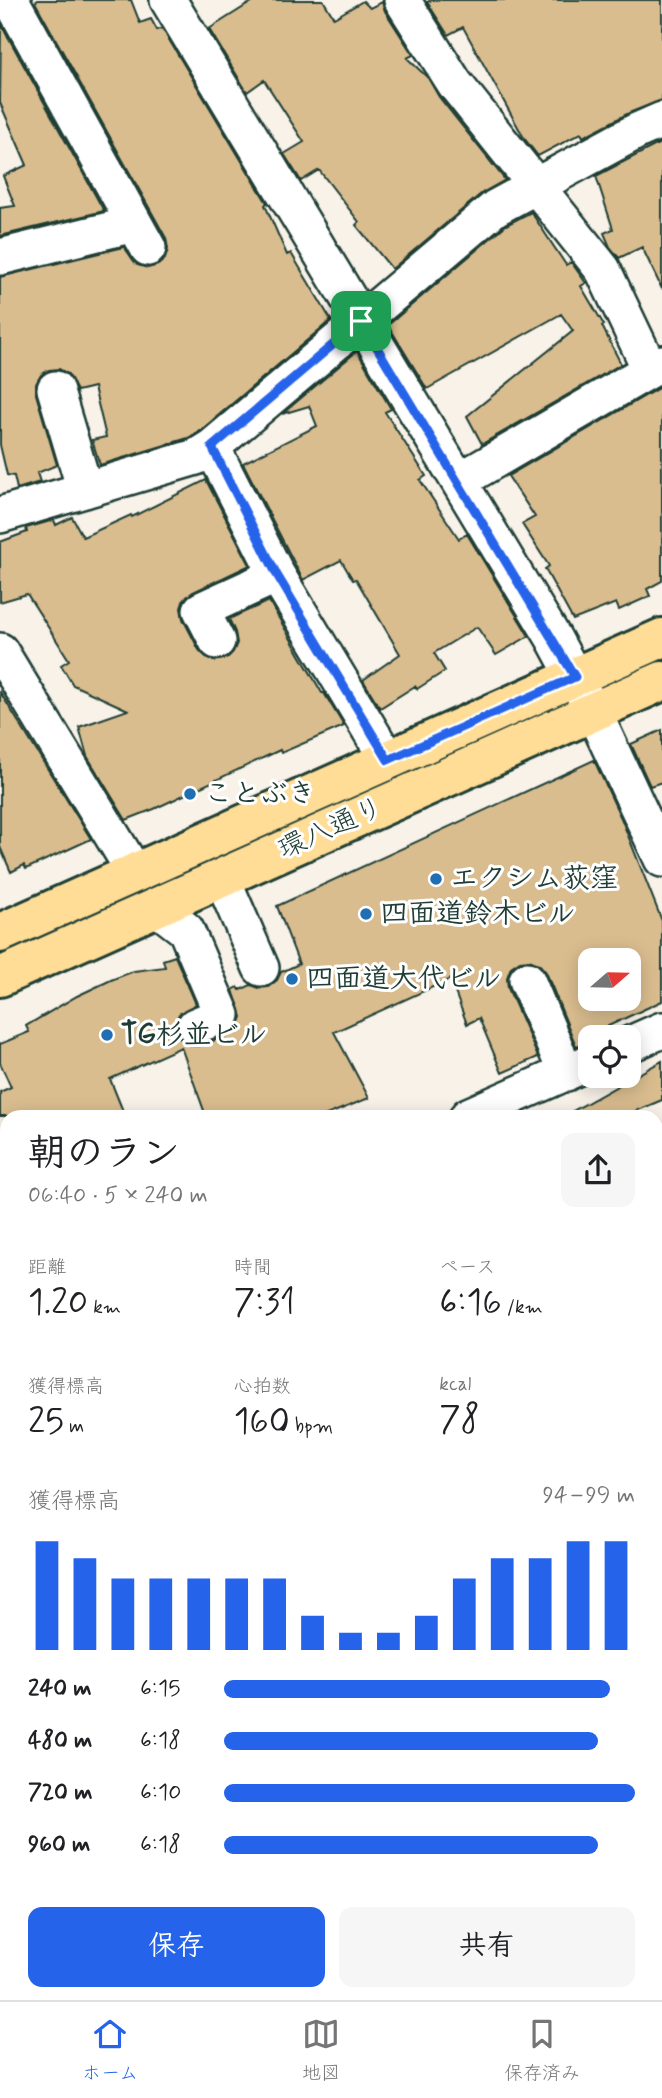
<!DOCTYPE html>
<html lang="ja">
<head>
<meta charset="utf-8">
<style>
  :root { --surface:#fff; --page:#f6f6f6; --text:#202124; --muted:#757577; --line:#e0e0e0; --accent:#2563eb }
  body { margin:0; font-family:Mynerve,"Klee One",sans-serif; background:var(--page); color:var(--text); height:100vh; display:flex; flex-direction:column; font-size:26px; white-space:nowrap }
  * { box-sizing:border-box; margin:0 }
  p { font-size:23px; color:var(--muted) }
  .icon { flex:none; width:38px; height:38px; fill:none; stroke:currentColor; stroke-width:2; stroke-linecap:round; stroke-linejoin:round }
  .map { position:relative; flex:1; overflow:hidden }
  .sheet { position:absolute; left:0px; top:1110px; width:663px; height:891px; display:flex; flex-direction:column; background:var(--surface); border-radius:21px 21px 0 0; box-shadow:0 4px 18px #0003 }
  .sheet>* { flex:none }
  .needle { width:46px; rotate:70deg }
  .buttons { position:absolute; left:578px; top:948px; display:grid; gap:14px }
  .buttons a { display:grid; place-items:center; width:63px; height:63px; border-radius:14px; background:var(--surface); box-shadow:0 4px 18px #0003; font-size:35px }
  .pin { position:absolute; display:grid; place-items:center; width:60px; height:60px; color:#fff; margin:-30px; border-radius:14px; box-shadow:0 4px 10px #0006 }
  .round { display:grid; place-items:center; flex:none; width:74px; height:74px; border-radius:14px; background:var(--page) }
  .overview { display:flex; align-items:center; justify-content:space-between; height:119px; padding:0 28px }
  h1 { font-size:38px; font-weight:600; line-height:52px }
  .metrics { display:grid; grid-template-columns:repeat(3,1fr); gap:10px; height:119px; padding:7px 28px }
  .metrics div { display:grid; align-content:center }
  .metrics b { font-size:35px; font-weight:600 }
  .metrics small { font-size:19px; font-weight:400 }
  .metrics p { font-size:19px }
  .chart { height:196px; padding:14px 28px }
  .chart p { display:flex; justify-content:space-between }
  .chart svg { width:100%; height:126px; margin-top:7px; stroke:var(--accent); stroke-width:6 }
  .primary-button { display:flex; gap:14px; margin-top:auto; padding:14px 28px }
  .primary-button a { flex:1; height:80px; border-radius:14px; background:var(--accent); color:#fff; font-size:28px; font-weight:600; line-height:80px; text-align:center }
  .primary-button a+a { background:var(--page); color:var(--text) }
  ul { padding:0 28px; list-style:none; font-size:23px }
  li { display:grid; grid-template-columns:112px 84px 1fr; align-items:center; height:52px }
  li i { height:18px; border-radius:9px; background:var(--accent) }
  .tabs { display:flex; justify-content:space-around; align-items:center; height:98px; border-top:2px solid var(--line); background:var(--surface); font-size:19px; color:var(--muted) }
  .tabs a { display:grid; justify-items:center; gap:4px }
  .tabs .active { color:var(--accent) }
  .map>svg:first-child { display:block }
</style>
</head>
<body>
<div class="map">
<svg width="662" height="2000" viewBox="0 0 662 2000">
  <rect width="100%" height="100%" fill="#f8f2e9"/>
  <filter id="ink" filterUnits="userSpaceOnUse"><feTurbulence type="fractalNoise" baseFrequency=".0143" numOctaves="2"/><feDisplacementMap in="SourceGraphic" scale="14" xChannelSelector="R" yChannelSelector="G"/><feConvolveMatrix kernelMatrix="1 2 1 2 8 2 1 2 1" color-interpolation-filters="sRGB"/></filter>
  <g filter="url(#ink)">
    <path fill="#dabd8f" stroke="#1f3d34" stroke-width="2" fill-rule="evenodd" d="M38,0H131L140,23L151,19L157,30L162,28L267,203L265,205L287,255L291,253L331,320L200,431L188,438L100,465L92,440L106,437L94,387L77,391L68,374L59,369L49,370L41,375L36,384V394L57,465L37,473L40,482L17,489L14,476L7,475L0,445V277L124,247L137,265L148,268L158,265L165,259L168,249L166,238L35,2Z
      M255,0H323L334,18L363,1L370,8L382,2L385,11L413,55L407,58L428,78L439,97L505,180L482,193L392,269L356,225L359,222L319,170L301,181L284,154L304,142L264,80L247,92L209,29Z
      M432,0H662V100L629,113L583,137L581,133L538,156L524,138L463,27L448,35L427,2Z
      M1,24L104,211L0,236V208L15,206L3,176L27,165L0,103Z
      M662,142V289L642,247L619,258L610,247L604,233L613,229L596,176Z
      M531,212L566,265L571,262L586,283L581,286L604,325L602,326L621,364L482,444L467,416L573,331L561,314L427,389L388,325L506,225Z
      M357,351L391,409L385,412L426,476L420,480L459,539L467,534L529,636L496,655L477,627L434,653L445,671L417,689L415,686L380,708L363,680L400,654L356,579L353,580L341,560L303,580L243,463L317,426L309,406L282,414Z
      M662,386V581L647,589L650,596L619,610L616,603L573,620L545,569L549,566L522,524L535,517L508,476Z
      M206,480L250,565L193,592L184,599L181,608L183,619L199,650L206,657L215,661L227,658L233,652L237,643L235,632L229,619L269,601L322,693H324L344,726L281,753L280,750L154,809L126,820L87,756L79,727L128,710L73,685L61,665L69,660L27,594L0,602V542L27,532L26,528L54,520L56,525L72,517L83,537L131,515L132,517Z
      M0,692L91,839L26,869L24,865L11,872L0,847Z
      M662,730V782L650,786L631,744Z
      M594,760L621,818L662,921V1001L606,1027L609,1035L590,1038V1042L576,1046L546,972L539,964L529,960L520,961L511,967L507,978L508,988L538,1057L502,1073L479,1018L467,1024L450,979L334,1032L369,1098L324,1116H206L181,1047L110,1079L125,1116H0V1092L11,1087L0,1063V1044L29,1032L26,1026L77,996L111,980L134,971L165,967L163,960L175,956L196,1004L179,1014L175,1024L177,1034L183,1042L193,1046L203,1045L230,1034L238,1027L242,1017L233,990L238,987L240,990L251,985L259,988L268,987L277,980L281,972L299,964L277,906ZM590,961H628V999H590Z
      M662,1061V1100L624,1116H564Z"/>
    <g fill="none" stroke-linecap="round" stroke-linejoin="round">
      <defs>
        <path id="minor" d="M11,0L148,248
          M168,0L553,637L593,711L662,859
          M402,0L455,84L603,270L650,369
          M0,257L134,224
          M55,389L85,490
          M212,447L277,575L388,760
          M459,481L662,363
          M0,515L196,457L212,447L495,208L637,131L662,120
          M217,641L201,610L277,575
          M0,651L135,873
          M222,878L261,968
          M156,907L186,930L222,1015L195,1026
          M527,980L566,1073
          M628,1045L662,1030
          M468,1116L590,1062
          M0,1324L7,1320
          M656,1354L662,1368
          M0,1358L7,1373
          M656,1412L662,1409
          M0,1455L7,1451
          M656,1594L662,1592
          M656,1682L662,1693
          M0,1760L7,1755
          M656,1814L662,1812
          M0,1893L7,1901
          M585,1993L589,2000
          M72,2000L81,1993
          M335,2000L343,1993"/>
        <path id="major" d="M0,933L662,638
          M0,977L662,681"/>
      </defs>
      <use href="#minor" stroke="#1f3d34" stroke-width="40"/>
      <use href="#major" stroke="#1f3d34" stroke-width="44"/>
      <use href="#minor" stroke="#fff" stroke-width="35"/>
      <use href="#major" stroke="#ffdd96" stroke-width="38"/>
    </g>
  </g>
  <g fill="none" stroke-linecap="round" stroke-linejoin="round" filter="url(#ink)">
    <defs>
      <path id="route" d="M361,321L575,677L388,760L277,575L212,447Z"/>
    </defs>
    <use href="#route" stroke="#fff" stroke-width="14"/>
    <use href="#route" stroke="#2563eb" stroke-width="9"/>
  </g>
  <g fill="#1f6fb2" stroke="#fff" stroke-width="2.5">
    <circle cx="190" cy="794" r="7"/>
    <circle cx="436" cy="879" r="7"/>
    <circle cx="366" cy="914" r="7"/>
    <circle cx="292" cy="979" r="7"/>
    <circle cx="107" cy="1035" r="7"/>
  </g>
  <g text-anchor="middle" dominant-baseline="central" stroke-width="6" stroke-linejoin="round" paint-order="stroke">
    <g font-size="28" font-weight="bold" fill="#1f3d34" stroke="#fff" text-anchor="start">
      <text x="204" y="794">ことぶき</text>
      <text x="450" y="879">エクシム荻窪</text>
      <text x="380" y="914">四面道鈴木ビル</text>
      <text x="306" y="979">四面道大代ビル</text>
      <text x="121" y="1035">TG杉並ビル</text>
    </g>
    <g font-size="28" fill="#1f3d34" stroke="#fff">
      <text transform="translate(331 829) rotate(-24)">環八通り</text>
    </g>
  </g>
</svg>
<div class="buttons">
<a><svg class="needle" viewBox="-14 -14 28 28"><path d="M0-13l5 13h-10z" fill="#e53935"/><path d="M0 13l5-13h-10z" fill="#757577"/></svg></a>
<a><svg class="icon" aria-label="locate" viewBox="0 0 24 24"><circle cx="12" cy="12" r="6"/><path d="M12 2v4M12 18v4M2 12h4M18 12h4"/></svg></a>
</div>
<div class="pin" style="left:361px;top:321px;background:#1e9e55"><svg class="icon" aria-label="arrive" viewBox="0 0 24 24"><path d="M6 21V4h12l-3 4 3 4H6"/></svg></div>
<section class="sheet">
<div class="overview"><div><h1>朝のラン</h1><p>06:40 · 5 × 240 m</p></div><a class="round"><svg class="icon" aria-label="share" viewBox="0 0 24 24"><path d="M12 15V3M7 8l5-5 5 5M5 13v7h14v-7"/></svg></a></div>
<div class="metrics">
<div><p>距離</p><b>1.20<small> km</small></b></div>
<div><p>時間</p><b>7:31</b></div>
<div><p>ペース</p><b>6:16<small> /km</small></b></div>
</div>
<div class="metrics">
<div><p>獲得標高</p><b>25<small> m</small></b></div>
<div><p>心拍数</p><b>160<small> bpm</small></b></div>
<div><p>kcal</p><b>78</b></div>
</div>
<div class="chart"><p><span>獲得標高</span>94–99 m</p>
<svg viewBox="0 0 160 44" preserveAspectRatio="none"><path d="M5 44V6M15 44V12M25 44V19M35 44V19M45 44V19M55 44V19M65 44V19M75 44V32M85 44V38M95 44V38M105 44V32M115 44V19M125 44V12M135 44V12M145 44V6M155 44V6"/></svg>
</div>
<ul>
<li><b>240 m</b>6:15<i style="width:94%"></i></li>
<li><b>480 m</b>6:18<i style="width:91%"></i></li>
<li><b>720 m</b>6:10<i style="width:100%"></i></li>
<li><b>960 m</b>6:18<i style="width:91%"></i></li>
</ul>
<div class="primary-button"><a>保存</a><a>共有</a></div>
</section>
</div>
<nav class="tabs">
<a class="active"><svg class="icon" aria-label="home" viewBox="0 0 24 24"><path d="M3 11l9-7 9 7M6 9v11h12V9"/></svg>ホーム</a>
<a><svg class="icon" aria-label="map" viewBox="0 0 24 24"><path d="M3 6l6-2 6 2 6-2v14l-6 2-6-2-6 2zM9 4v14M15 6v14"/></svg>地図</a>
<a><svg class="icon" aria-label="saved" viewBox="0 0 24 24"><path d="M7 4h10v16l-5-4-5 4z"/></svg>保存済み</a>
</nav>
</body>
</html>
